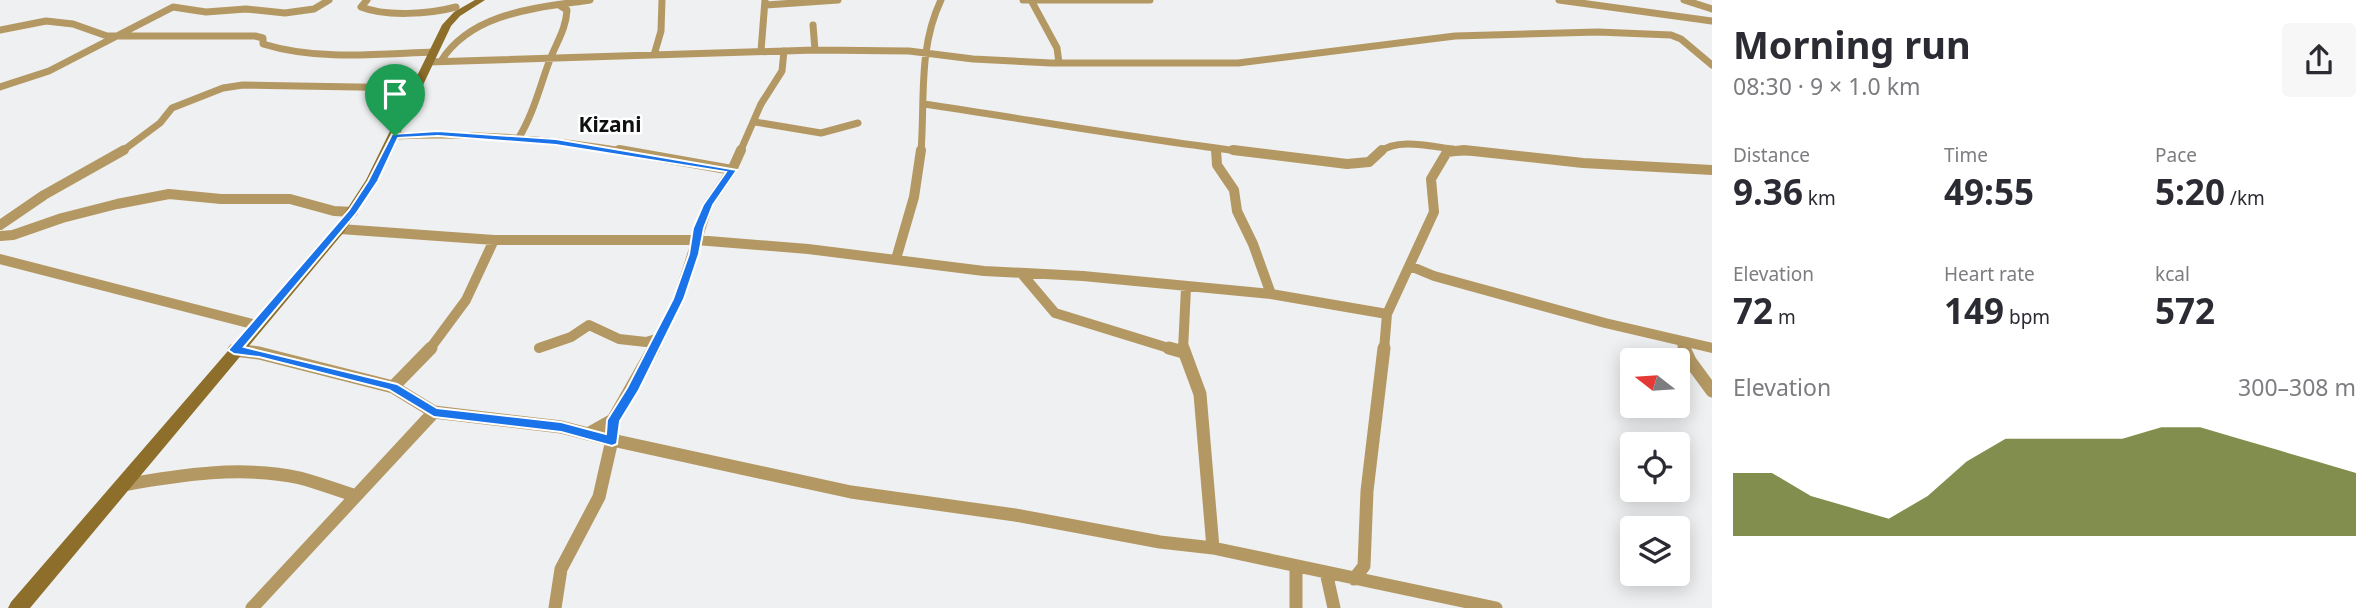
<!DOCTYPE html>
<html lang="en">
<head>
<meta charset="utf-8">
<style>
  :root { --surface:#fff; --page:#f7f7f7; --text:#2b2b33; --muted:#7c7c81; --accent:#4d5f04 }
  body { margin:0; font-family:"Noto Sans",sans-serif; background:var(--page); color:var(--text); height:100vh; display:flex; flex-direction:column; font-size:26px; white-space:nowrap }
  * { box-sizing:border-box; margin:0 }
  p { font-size:23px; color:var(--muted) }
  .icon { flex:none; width:38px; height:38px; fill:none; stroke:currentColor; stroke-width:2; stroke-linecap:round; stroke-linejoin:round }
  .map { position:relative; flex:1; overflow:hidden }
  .sheet { display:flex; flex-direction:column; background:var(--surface); width:665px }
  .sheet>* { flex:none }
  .needle { width:46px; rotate:287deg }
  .fabs { position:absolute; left:1620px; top:348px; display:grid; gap:14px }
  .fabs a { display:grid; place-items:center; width:70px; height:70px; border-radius:7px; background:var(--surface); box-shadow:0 4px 18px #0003; font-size:35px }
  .pin { position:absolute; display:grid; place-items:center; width:60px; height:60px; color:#fff; margin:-72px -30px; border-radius:50% 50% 50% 0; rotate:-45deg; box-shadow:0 0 7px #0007 }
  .pin .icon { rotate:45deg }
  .round { display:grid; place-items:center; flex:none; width:74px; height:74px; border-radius:7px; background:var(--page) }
  .head { display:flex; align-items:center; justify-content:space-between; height:119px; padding:0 21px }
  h1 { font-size:38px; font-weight:700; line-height:52px }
  .metrics { display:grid; grid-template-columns:repeat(3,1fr); gap:10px; height:119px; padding:7px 21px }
  .metrics div { display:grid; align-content:center }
  .metrics b { font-size:35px; font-weight:700 }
  .metrics small { font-size:19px; font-weight:400 }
  .metrics p { font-size:19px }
  .chart { height:196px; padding:14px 21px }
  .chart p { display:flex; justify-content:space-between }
  .chart svg { width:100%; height:126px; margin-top:7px; fill:var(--accent); opacity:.7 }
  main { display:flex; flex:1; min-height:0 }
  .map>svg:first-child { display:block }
</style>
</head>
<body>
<main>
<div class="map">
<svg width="1712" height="608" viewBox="0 0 1712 608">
  <rect width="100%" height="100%" fill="#eff0f1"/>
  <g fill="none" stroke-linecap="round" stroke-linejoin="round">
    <path stroke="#b39863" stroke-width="7" d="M367,0L361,7C386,17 430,14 456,7
      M1023,0H1150
      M1031,0L1057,48L1059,63
      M1559,0L1712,21
      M1684,0L1712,9
      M766,5L838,0
      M813,25L815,50
      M0,30L46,21L73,24L107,36H255L263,38V44C318,61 378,54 434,52
      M761,51L765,0
      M654,55L661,31L662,0
      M441,61C472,12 537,8 590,0
      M429,62L815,50L909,51L973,59L1051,63H1238L1455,36L1598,32L1671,35L1681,39L1712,65
      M0,87L49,71L173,7L206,12L246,9L285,13L314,9L329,0
      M924,104C1032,120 1139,139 1247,152
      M755,122L821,133L858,123
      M395,136C474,132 551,139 629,152
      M518,139C533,115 539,89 549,62C556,43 566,30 567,10L559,5
      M1216,149V152
      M121,152L160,123L172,108L223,88L243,85L416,88
      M740,152L761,104L782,71L784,51
      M921,152C925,100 918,48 941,0
      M1380,152C1397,137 1433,147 1453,149
      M1449,152H1480"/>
    <path stroke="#b39863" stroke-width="10" d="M619,150L732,170
      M1216,150L1217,165L1234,190L1237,211L1253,244L1271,294
      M1233,150L1347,164L1369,162L1382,150
      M1464,150L1583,163L1712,170
      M0,225L44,195L124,150
      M340,229L494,240H696L808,249L984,271L1083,276L1271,294L1387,314
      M0,236L13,235L62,218L117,204L169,194L221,199H290L334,211L353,212
      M0,259L256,325
      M896,259L914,197L921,150
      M1410,266L1434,276L1605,323L1712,348
      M1022,274L1055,313L1175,350
      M1681,341L1685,350
      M539,348L571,337L589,325L619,339L646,342L660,338L678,299L708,205L732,170L741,150
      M429,350L466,300L494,240
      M653,350L660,338
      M1183,350L1186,288
      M1384,350L1387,314L1434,212L1431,179L1447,152L1464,150"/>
    <path stroke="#b39863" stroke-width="13" d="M654,348L613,420L612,440L851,492L1015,515L1160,542L1213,548L1496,608
      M1169,348L1183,352
      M1183,348L1200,394L1213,548
      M1684,348L1690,361L1712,391
      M234,350L259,353L393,387L434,412L561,427L612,440L599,497L561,569L555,608
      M393,387L431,348
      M588,434L613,420
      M123,485C180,475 242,465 300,478C319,483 337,490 356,496
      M1296,566V608
      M1326,572L1334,608
      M1354,579L1364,566L1367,491L1384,348
      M252,608L434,412"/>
    <path fill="#8d6e2a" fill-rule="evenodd" d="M475,0H485L460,16L451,26L378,180L344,232L30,608H8L11,602L336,226L366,180L442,25L454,12Z"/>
  </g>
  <path fill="#1a73e8" stroke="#fff" stroke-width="2" fill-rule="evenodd" d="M438,131L556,139L737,170L713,205L704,228L699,254L684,299L639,390L620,421L617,444L612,446L561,432L434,417L389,390L259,357L234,354L228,350L349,210L368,181L392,134ZM438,136L556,145L726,172L703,205L693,228L689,254L673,299L627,388L607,420L606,434L561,422L437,408L397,384L244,347L356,214L378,181L398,138Z"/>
  <g text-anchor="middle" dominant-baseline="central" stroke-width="5" stroke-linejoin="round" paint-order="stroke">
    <g font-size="21" font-weight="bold" fill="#0f1010" stroke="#fff">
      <text x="610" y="124">Kizani</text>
    </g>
  </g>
</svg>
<div class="fabs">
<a><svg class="needle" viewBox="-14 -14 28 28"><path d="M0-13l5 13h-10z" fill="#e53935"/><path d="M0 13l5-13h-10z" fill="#7c7c81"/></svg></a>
<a><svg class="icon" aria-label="locate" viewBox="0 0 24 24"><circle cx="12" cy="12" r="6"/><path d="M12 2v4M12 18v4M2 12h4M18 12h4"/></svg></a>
<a><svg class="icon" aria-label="layers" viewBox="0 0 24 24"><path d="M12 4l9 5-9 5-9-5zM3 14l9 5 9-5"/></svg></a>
</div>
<div class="pin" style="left:395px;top:136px;background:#1e9e55"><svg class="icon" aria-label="arrive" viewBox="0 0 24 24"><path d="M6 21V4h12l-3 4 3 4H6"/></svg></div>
</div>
<section class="sheet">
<div class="head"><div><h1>Morning run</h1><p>08:30 · 9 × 1.0 km</p></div><a class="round"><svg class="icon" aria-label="share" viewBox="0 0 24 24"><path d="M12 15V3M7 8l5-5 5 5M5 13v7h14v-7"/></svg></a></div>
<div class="metrics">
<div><p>Distance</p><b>9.36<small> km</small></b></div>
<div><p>Time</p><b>49:55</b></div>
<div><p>Pace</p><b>5:20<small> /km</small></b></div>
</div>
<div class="metrics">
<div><p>Elevation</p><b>72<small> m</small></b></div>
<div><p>Heart rate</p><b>149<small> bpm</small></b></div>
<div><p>kcal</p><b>572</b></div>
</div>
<div class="chart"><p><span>Elevation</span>300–308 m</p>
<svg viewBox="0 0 160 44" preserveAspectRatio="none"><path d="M0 44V22L10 22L20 30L30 34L40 38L50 30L60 18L70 10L80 10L90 10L100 10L110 6L120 6L130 10L140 14L150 18L160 22V44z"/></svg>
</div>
</section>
</main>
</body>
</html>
